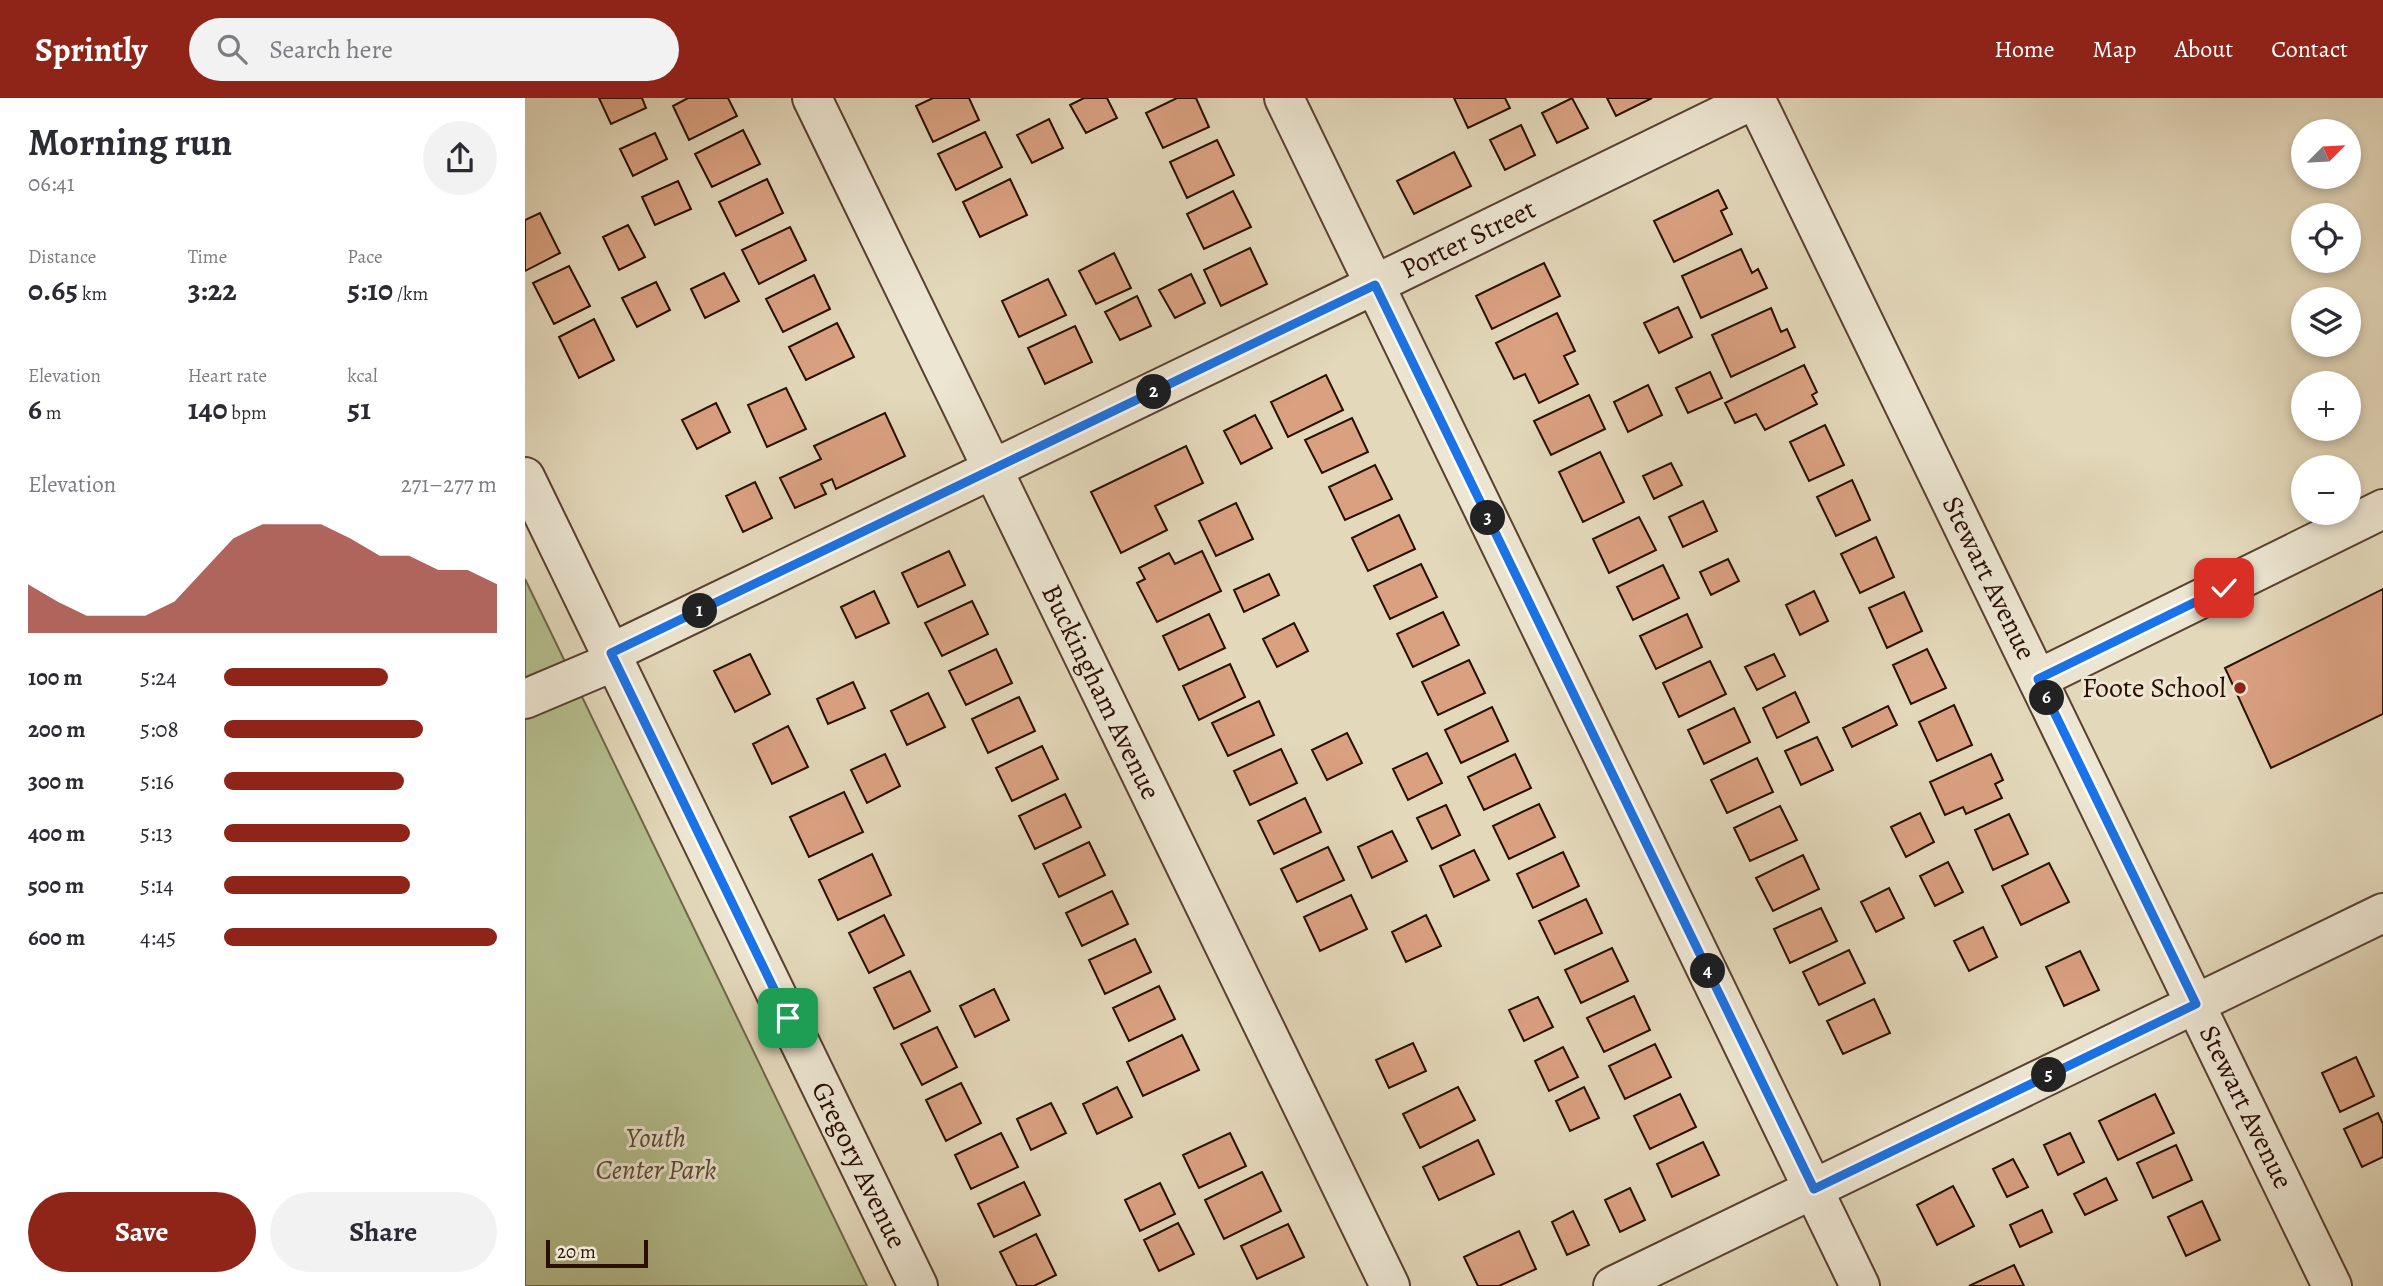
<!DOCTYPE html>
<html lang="en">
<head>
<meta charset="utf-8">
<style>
  :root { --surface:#fff; --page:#f2f2f3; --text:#2b2b33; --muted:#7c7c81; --accent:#8f2418 }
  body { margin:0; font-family:Alegreya,serif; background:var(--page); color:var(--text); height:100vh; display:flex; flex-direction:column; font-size:26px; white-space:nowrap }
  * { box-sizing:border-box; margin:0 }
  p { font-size:23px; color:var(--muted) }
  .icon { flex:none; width:38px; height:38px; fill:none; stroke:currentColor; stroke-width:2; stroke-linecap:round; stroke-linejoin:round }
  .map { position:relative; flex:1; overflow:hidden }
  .panel { display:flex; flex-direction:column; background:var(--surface); width:525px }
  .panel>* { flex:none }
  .needle { width:46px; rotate:66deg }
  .buttons { position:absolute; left:1766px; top:21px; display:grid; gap:14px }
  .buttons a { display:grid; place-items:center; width:70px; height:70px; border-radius:50%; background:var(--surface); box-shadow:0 4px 10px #0003; font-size:35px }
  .scale { position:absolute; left:21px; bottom:18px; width:102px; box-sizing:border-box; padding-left:7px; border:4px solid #290e02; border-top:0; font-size:19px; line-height:24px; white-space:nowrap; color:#290e02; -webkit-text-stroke:5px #ede6d2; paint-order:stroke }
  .pin { position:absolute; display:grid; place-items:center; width:60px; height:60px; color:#fff; margin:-30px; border-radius:14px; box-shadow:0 4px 10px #0006 }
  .km { position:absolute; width:35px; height:35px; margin:-18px; border-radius:50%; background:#222; color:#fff; font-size:19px; line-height:35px; text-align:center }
  .round { display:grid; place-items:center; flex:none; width:74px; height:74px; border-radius:37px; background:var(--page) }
  .head { display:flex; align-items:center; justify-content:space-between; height:119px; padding:0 28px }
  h1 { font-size:38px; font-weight:600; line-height:52px }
  .figures { display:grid; grid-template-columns:repeat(3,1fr); gap:10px; height:119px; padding:7px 28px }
  .figures div { display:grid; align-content:center }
  .figures b { font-size:30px; font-weight:600 }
  .figures small { font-size:19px; font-weight:400 }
  .figures p { font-size:19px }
  .chart { height:196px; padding:14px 28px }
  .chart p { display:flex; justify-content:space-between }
  .chart svg { width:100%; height:126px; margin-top:7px; fill:var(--accent); opacity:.7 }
  .primary-button { display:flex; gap:14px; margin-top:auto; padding:14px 28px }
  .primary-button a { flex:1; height:80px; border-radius:42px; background:var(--accent); color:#fff; font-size:28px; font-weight:600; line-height:80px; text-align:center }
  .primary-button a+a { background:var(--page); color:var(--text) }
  ul { padding:0 28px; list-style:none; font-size:23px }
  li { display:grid; grid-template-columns:112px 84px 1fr; align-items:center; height:52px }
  li i { height:18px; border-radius:9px; background:var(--accent) }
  header { display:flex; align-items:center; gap:42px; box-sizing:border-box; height:98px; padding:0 35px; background:var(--accent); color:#fff }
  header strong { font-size:33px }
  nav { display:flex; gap:38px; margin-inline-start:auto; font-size:24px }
  .search { width:490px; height:63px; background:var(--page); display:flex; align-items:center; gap:18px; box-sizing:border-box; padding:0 24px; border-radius:38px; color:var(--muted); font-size:26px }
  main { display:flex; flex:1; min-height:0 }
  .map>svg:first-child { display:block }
</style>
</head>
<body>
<header>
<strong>Sprintly</strong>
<div class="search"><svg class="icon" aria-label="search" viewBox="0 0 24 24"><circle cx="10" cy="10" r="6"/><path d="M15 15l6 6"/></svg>Search here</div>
<nav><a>Home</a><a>Map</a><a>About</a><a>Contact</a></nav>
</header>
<main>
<section class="panel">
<div class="head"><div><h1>Morning run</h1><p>06:41</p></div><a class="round"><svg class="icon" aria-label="share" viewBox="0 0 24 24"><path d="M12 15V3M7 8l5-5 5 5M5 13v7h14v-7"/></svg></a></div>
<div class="figures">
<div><p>Distance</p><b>0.65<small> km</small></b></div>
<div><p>Time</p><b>3:22</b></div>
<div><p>Pace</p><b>5:10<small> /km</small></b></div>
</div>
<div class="figures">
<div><p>Elevation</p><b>6<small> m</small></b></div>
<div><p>Heart rate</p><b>140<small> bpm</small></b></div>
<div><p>kcal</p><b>51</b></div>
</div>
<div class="chart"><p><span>Elevation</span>271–277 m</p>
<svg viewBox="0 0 160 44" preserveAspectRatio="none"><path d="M0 44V27L10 33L20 38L30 38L40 38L50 33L60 22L70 11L80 6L90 6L100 6L110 11L120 17L130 17L140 22L150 22L160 27V44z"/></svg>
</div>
<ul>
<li><b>100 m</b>5:24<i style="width:60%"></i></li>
<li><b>200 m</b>5:08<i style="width:73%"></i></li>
<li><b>300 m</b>5:16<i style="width:66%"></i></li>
<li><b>400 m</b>5:13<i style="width:68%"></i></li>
<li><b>500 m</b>5:14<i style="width:68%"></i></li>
<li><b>600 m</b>4:45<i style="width:100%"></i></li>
</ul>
<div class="primary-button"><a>Save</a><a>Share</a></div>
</section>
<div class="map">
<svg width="1858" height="1188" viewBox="0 0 1858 1188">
  <rect width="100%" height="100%" fill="#e3d8ba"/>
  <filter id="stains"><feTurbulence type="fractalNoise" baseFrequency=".00286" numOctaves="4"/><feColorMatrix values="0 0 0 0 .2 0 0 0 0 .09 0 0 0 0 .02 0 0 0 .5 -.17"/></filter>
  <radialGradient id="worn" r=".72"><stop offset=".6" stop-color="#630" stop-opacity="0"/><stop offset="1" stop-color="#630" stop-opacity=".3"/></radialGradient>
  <path fill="#b5be8e" stroke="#6f6648" stroke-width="2" d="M0,481L342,1188H0Z"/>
  <path fill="#daa181" stroke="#290e02" stroke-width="2" d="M74,0H117L121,10L86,26Z
    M163,0H203L212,18L164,42L148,8Z
    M408,0H444L454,22L408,44L391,8Z
    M559,0H582L592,20L561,35L545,7Z
    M652,0H671L684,29L638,50L621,15Z
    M929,0H980L985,10L943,30Z
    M1047,0L1063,30L1032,45L1017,15Z
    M1082,0H1127L1091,18Z
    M524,21L538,50L507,65L492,37Z
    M996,27L1010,57L980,72L965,42Z
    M218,32L235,66L187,89L170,56Z
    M460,34L477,69L431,92L413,56Z
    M130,35L142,61L108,78L95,51Z
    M692,42L709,77L662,100L645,64Z
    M929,54L946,88L889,116L872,83Z
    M242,81L258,115L211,138L194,104Z
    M485,81L502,117L455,139L438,104Z
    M153,83L166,111L130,127L117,99Z
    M1193,92L1202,110L1196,113L1207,136L1149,164L1129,123Z
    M708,93L726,129L679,151L662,116Z
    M15,115L35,155L0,173V122Z
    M103,127L120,159L94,172L78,139Z
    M265,129L281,162L234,186L217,152Z
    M725,150L742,186L696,208L679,172Z
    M1216,151L1227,175L1233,171L1242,190L1176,220L1157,178Z
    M589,155L606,190L571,206L554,173Z
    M1019,165L1035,198L967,231L951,198Z
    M44,168L65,208L29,226L8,185Z
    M199,175L214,203L180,220L166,191Z
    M666,176L680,205L650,220L634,192Z
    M289,177L305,211L258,234L241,201Z
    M523,181L541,217L494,239L477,203Z
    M131,184L145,212L112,229L97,200Z
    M612,198L626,228L595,242L580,214Z
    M1153,209L1167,239L1134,255L1119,225Z
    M1246,210L1256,234L1262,231L1270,249L1206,279L1187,237Z
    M1032,215L1050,253L1039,258L1053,286L1014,305L1000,276L989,281L971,245Z
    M69,221L89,262L54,280L34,239Z
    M312,225L329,259L281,282L264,249Z
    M550,228L567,264L520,286L503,250Z
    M1279,267L1292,294L1287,297L1292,306L1240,332L1231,316L1210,325L1200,305Z
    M1185,274L1197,300L1163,315L1151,290Z
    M801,277L818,312L763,339L746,304Z
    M1123,287L1137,317L1103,334L1089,304Z
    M261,290L281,331L242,349L223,307Z
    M1064,297L1080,331L1026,357L1009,323Z
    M191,305L205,334L172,351L157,322Z
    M360,315L380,358L311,391L307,381L296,386L301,396L270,410L255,380L296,361L289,348Z
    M730,317L747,350L716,366L699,333Z
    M827,320L843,354L797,375L780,342Z
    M1300,327L1319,367L1284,383L1265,344Z
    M661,348L678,385L630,408L642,432L596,455L566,394Z
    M1075,354L1099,404L1058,424L1034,374Z
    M1146,365L1157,387L1129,401L1118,378Z
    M850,367L867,401L820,422L804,389Z
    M1327,382L1345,422L1311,438L1292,399Z
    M230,384L247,420L218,434L201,398Z
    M1178,403L1192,433L1158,449L1144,419Z
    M711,405L728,441L691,458L674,423Z
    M874,417L890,451L843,473L827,440Z
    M1114,419L1131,452L1084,475L1068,441Z
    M1351,439L1369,479L1335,495L1316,456Z
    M424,453L440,487L393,509L377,475Z
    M677,453L696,493L632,524L612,485L620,481L614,470L644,455L650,466Z
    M1203,461L1214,483L1186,497L1175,474Z
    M896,466L912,499L865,521L849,488Z
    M1138,467L1154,500L1108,522L1092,489Z
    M744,476L754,497L719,514L709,492Z
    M1858,491V616L1746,670L1700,570Z
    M349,493L364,525L331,540L316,509Z
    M1289,493L1303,523L1275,537L1261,507Z
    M1379,494L1397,533L1362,550L1344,510Z
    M447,503L463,536L417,558L400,525Z
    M918,514L934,547L888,569L872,536Z
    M684,516L700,550L654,572L638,538Z
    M1162,516L1177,549L1131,571L1115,538Z
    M769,525L783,553L752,569L738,541Z
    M471,551L487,585L441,607L424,573Z
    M1402,551L1421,590L1386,606L1368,567Z
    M225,556L245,596L210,614L189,573Z
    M1249,556L1260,578L1232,592L1220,569Z
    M944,562L960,595L913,617L897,584Z
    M1185,563L1201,596L1154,619L1138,585Z
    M705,566L720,599L674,622L658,588Z
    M328,584L340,610L303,626L292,601Z
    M1270,594L1284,624L1252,640L1238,610Z
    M403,595L420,629L382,647L366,613Z
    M494,599L510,633L463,655L447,621Z
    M734,603L749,637L703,658L687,625Z
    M1429,607L1447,647L1412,663L1394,624Z
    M1363,608L1372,627L1327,649L1318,630Z
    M967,609L983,643L936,665L920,632Z
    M1209,610L1225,644L1179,666L1163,632Z
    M263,628L283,669L247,686L228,646Z
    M822,635L837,665L802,682L787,652Z
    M1292,639L1308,672L1276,687L1260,653Z
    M517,648L533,681L487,703L471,670Z
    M756,651L772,685L725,707L709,673Z
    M902,655L917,685L883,702L868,671Z
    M360,656L375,688L342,705L326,672Z
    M990,656L1006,690L959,712L943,679Z
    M1466,656L1478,682L1470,686L1477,700L1441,716L1438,709L1420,717L1405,684Z
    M1232,660L1248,694L1202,715L1186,682Z
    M319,694L338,734L284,759L265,719Z
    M540,696L556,729L510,751L494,718Z
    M780,700L796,734L749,756L733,723Z
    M1014,706L1030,739L984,761L968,728Z
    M921,707L935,737L907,751L892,720Z
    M1255,708L1272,742L1225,763L1209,730Z
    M1395,715L1409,744L1381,759L1366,729Z
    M1484,716L1503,756L1468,772L1450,732Z
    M867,733L882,763L847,780L833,749Z
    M564,744L580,777L534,799L518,766Z
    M803,749L819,782L772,804L756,771Z
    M949,752L964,782L929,799L915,768Z
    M1038,754L1054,788L1008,810L992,776Z
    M347,756L366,797L313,822L294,782Z
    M1278,757L1294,791L1248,813L1231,780Z
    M1423,764L1438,794L1410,808L1395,778Z
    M1524,765L1544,804L1496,827L1477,788Z
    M1364,790L1379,820L1351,834L1336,804Z
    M587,793L603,826L557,848L541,815Z
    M826,797L842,831L795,853L779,819Z
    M1061,801L1077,835L1030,856L1014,823Z
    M1296,810L1312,843L1265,865L1249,831Z
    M359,817L379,857L344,875L324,835Z
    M901,817L916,848L881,864L867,834Z
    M1458,829L1472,859L1444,873L1429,843Z
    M610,841L626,874L580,896L564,862Z
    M1087,850L1103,883L1056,905L1040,872Z
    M1324,852L1340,885L1294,907L1278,874Z
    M1555,853L1574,892L1539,908L1521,869Z
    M385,873L405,913L369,931L349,890Z
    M634,888L650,921L604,943L588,910Z
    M469,891L484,922L450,939L435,908Z
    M1109,898L1125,932L1079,954L1062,920Z
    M1013,899L1028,929L999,943L984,912Z
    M1349,901L1365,935L1318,956L1302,923Z
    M412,929L432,969L397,987L376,946Z
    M657,937L674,972L618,998L602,964Z
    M888,945L901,973L864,990L851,962Z
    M1130,946L1146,979L1100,1001L1084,968Z
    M1038,949L1053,979L1024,993L1010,963Z
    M1831,959L1849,998L1815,1014L1797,975Z
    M436,985L456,1025L421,1043L401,1002Z
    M592,989L607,1019L572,1036L558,1006Z
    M933,989L950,1022L895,1050L878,1016Z
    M1059,989L1074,1020L1045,1033L1031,1003Z
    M1155,996L1171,1029L1125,1051L1109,1018Z
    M1630,996L1649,1035L1593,1062L1574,1023Z
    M526,1005L541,1035L506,1052L492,1021Z
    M1853,1015L1858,1026V1059L1837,1069L1819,1031Z
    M476,1035L493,1069L446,1091L430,1057Z
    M705,1035L721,1068L674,1090L658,1057Z
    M1545,1035L1559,1064L1533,1077L1519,1047Z
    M953,1042L969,1076L914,1102L898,1069Z
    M1178,1044L1194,1077L1147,1099L1132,1066Z
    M1651,1047L1667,1082L1628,1100L1612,1065Z
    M1488,1061L1503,1089L1482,1099L1468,1071Z
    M737,1074L756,1113L699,1141L680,1102Z
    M1581,1080L1592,1102L1560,1117L1549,1096Z
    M499,1084L515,1117L469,1139L453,1106Z
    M635,1085L650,1116L615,1133L600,1102Z
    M1428,1088L1449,1128L1412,1147L1392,1107Z
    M1105,1090L1120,1122L1095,1134L1080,1102Z
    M1677,1103L1695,1142L1661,1158L1643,1119Z
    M1517,1112L1527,1134L1495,1149L1485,1127Z
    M1048,1113L1064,1147L1042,1157L1027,1124Z
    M653,1125L669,1156L634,1173L619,1142Z
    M763,1126L779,1159L732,1181L716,1148Z
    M994,1133L1011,1171L974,1188H953L939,1159Z
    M511,1136L531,1177L509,1188H492L475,1154Z
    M1489,1167L1499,1188H1444Z"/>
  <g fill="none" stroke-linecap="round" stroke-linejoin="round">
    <defs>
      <path id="minor" d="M287,0L865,1188
        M759,0L1335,1188
        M1230,0L1807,1188
        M0,379L393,1188
        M86,555L816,203L1232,0
        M1513,581L1858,411
        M0,601L90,563
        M1088,1188L1858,815"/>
    </defs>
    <use href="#minor" stroke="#584030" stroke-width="42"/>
    <use href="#minor" stroke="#ede6d2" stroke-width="38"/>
  </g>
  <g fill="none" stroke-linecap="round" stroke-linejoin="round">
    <defs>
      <path id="route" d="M263,920L86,555L850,187L1289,1091L1671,906L1513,581L1699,490"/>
    </defs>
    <use href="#route" stroke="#fff" stroke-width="14"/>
    <use href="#route" stroke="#1a73e8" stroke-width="9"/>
  </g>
  <circle fill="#8f2418" stroke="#ede6d2" stroke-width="2.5" cx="1715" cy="590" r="7"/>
  <g text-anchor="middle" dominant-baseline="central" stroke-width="6" stroke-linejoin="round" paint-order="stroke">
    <g font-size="28" fill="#290e02" stroke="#ede6d2">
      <text transform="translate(943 141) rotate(-26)">Porter Street</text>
      <text transform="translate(1464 480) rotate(64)">Stewart Avenue</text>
      <text transform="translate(576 594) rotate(64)">Buckingham Avenue</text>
      <text transform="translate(1721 1009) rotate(64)">Stewart Avenue</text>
      <text transform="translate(334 1067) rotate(64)">Gregory Avenue</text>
    </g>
    <g font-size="28" fill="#290e02" stroke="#ede6d2" text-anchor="end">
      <text x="1701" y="590">Foote School</text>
    </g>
    <g font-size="28" font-style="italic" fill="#5a4c33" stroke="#ede6d2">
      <text x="131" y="1040">Youth<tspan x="131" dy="32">Center Park</tspan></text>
    </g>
  </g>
  <rect width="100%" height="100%" filter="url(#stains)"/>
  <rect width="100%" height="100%" fill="url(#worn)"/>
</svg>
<div class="buttons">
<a><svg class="needle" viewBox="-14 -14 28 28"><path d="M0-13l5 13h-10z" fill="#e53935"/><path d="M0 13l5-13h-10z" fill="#7c7c81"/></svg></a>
<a><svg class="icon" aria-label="locate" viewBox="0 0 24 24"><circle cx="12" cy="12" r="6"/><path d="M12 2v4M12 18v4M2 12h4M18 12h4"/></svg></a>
<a><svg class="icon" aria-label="layers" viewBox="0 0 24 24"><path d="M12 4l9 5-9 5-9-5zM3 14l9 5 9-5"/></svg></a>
<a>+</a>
<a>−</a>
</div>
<div class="scale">20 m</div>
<div class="pin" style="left:263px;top:920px;background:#1e9e55"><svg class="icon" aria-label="arrive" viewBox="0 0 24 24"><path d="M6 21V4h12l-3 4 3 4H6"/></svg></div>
<div class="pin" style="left:1699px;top:490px;background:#d93025"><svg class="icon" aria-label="check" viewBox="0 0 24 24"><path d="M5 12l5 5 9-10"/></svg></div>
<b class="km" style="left:175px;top:513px">1</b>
<b class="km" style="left:629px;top:294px">2</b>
<b class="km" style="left:963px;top:420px">3</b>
<b class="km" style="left:1183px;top:873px">4</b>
<b class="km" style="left:1524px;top:977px">5</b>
<b class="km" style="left:1522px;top:600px">6</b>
</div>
</main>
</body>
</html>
